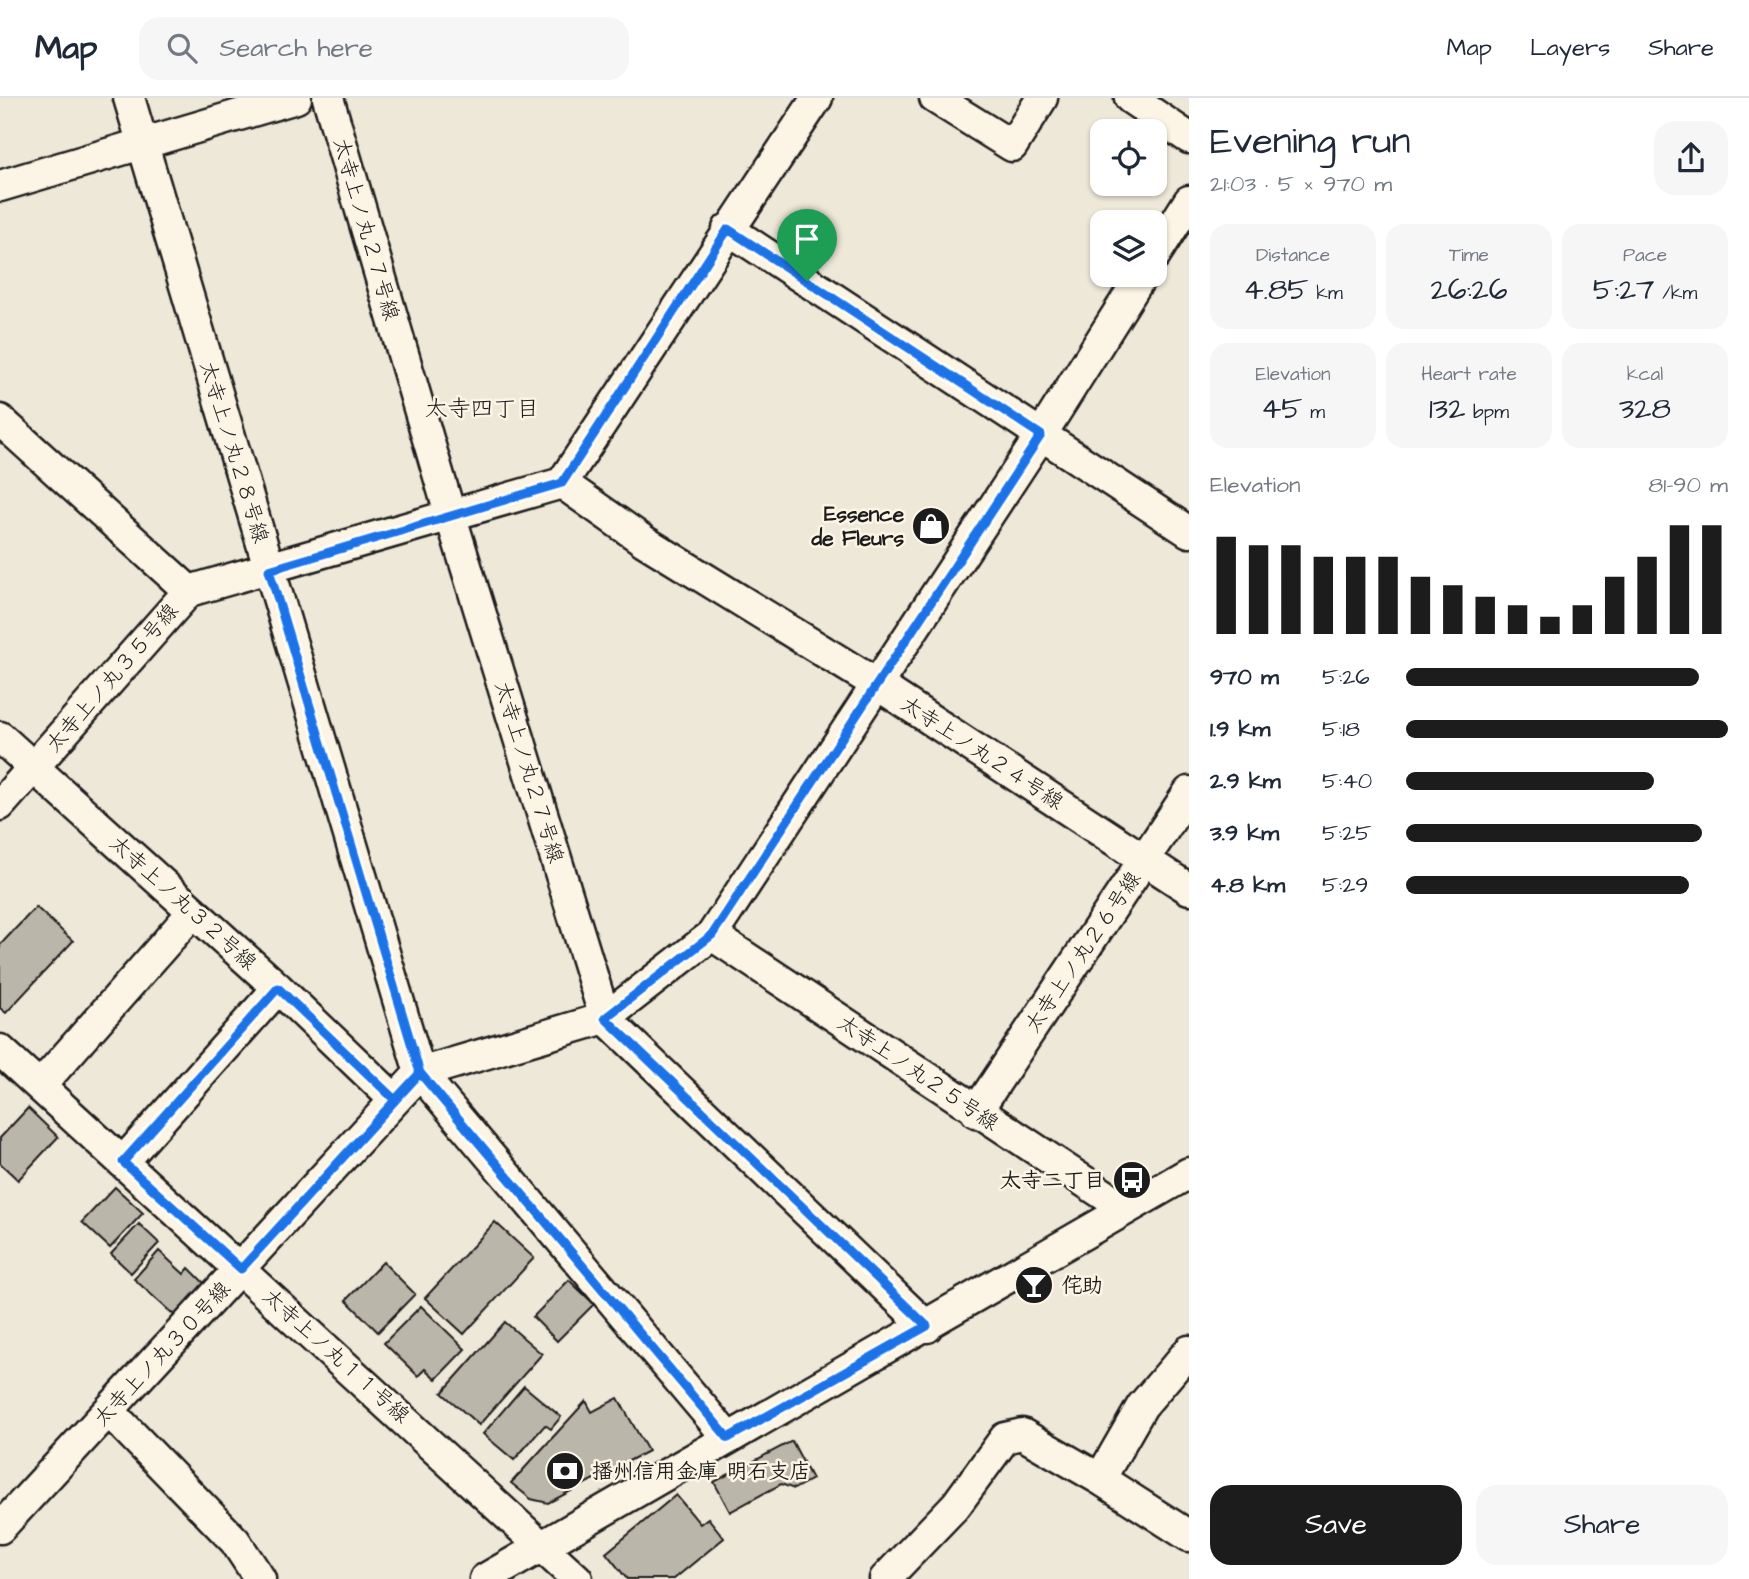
<!DOCTYPE html>
<html lang="en">
<head>
<meta charset="utf-8">
<style>
  :root { --surface:#fff; --page:#f6f6f7; --text:#1f2937; --muted:#747a83; --line:#e0e1e3; --accent:#1c1c1c }
  body { margin:0; font-family:"Architects Daughter","Klee One",sans-serif; background:var(--page); color:var(--text); height:100vh; display:flex; flex-direction:column; font-size:26px; white-space:nowrap }
  * { box-sizing:border-box; margin:0 }
  p { font-size:23px; color:var(--muted) }
  .icon { flex:none; width:38px; height:38px; fill:none; stroke:currentColor; stroke-width:2; stroke-linecap:round; stroke-linejoin:round }
  .map { position:relative; flex:1; overflow:hidden }
  .drawer { display:flex; flex-direction:column; background:var(--surface); width:560px }
  .drawer>* { flex:none }
  .buttons { position:absolute; left:1090px; top:21px; display:grid; gap:14px }
  .buttons a { display:grid; place-items:center; width:77px; height:77px; border-radius:14px; background:var(--surface); box-shadow:0 2px 5px #0004; font-size:35px }
  .pin { position:absolute; display:grid; place-items:center; width:60px; height:60px; color:#fff; margin:-72px -30px; border-radius:50% 50% 50% 0; rotate:-45deg; box-shadow:0 0 7px #0007 }
  .pin .icon { rotate:45deg }
  .round { display:grid; place-items:center; flex:none; width:74px; height:74px; border-radius:21px; background:var(--page) }
  .overview { display:flex; align-items:center; justify-content:space-between; height:119px; padding:0 21px }
  h1 { font-size:38px; font-weight:600; line-height:52px }
  .stats { display:grid; grid-template-columns:repeat(3,1fr); gap:10px; height:119px; padding:7px 21px }
  .stats div { display:grid; align-content:center; border-radius:18px; background:var(--page); text-align:center }
  .stats b { font-size:30px; font-weight:600 }
  .stats small { font-size:19px; font-weight:400 }
  .stats p { font-size:19px }
  .chart { height:196px; padding:14px 21px }
  .chart p { display:flex; justify-content:space-between }
  .chart svg { width:100%; height:126px; margin-top:7px; stroke:var(--accent); stroke-width:6 }
  .cta { display:flex; gap:14px; margin-top:auto; padding:14px 21px }
  .cta a { flex:1; height:80px; border-radius:21px; background:var(--accent); color:#fff; font-size:28px; font-weight:600; line-height:80px; text-align:center }
  .cta a+a { background:var(--page); color:var(--text) }
  ul { padding:0 21px; list-style:none; font-size:23px }
  li { display:grid; grid-template-columns:112px 84px 1fr; align-items:center; height:52px }
  li i { height:18px; border-radius:9px; background:var(--accent) }
  header { display:flex; align-items:center; gap:42px; box-sizing:border-box; height:98px; padding:0 35px; background:var(--surface); border-bottom:2px solid var(--line) }
  header strong { font-size:33px }
  nav { display:flex; gap:38px; margin-inline-start:auto; font-size:24px }
  .search { width:490px; height:63px; background:var(--page); display:flex; align-items:center; gap:18px; box-sizing:border-box; padding:0 24px; border-radius:21px; color:var(--muted); font-size:26px }
  main { display:flex; flex:1; min-height:0 }
  .map>svg:first-child { display:block }
</style>
</head>
<body>
<header>
<strong>Map</strong>
<div class="search"><svg class="icon" aria-label="search" viewBox="0 0 24 24"><circle cx="10" cy="10" r="6"/><path d="M15 15l6 6"/></svg>Search here</div>
<nav><a>Map</a><a>Layers</a><a>Share</a></nav>
</header>
<main>
<div class="map">
<svg width="1189" height="1481" viewBox="0 0 1189 1481">
  <rect width="100%" height="100%" fill="#eee8d9"/>
  <filter id="ink" filterUnits="userSpaceOnUse"><feTurbulence type="fractalNoise" baseFrequency=".0143" numOctaves="2"/><feDisplacementMap in="SourceGraphic" scale="14" xChannelSelector="R" yChannelSelector="G"/><feConvolveMatrix kernelMatrix="1 2 1 2 8 2 1 2 1" color-interpolation-filters="sRGB"/></filter>
  <g filter="url(#ink)">
    <path fill="#bab6aa" stroke="#1c1c1c" stroke-width="2" d="M36,809L73,843L6,915L0,910V847Z
      M28,1010L58,1039L18,1082L0,1065V1040Z
      M115,1089L143,1115L110,1150L82,1124Z
      M495,1124L534,1160L464,1236L425,1200Z
      M139,1126L159,1145L131,1175L111,1156Z
      M159,1153L184,1176L189,1170L205,1186L175,1218L134,1181Z
      M383,1164L415,1196L378,1234L346,1202Z
      M569,1182L594,1206L557,1243L533,1219Z
      M421,1208L465,1251L436,1281L425,1271L418,1278L384,1245Z
      M505,1224L542,1256L479,1327L442,1295Z
      M524,1288L561,1319L551,1331L545,1327L514,1362L483,1336Z
      M618,1300L648,1353L548,1405L531,1401L511,1385L586,1303L592,1314Z
      M792,1343L812,1381L794,1391L781,1386L730,1414L714,1384Z
      M676,1397L700,1426L708,1420L724,1440L674,1481H627L606,1455Z"/>
    <g fill="none" stroke-linecap="round" stroke-linejoin="round">
      <defs>
        <path id="minor" d="M129,0L420,975L728,1340
          M328,0L450,416L605,920L927,1229
          M935,0L1012,48L1042,0
          M1130,0L1189,40
          M0,88L296,0
          M728,131L1189,434
          M1155,157L1189,103
          M0,322L189,493
          M562,385L644,443L878,587L1189,791
          M0,639L278,890L395,1002
          M0,707L189,493L562,385L817,0
          M712,837L1126,1111
          M0,952L577,1481
          M40,988L193,814
          M976,1014L1189,694
          M123,1064L278,890
          M109,1313L235,1443L260,1481
          M1100,1381L1142,1308L1189,1253
          M0,1430L420,975L605,920L712,837L1041,337L1142,177
          M485,1481L1189,1075
          M885,1481L956,1407L1005,1340L1022,1336L1100,1381L1189,1438"/>
      </defs>
      <use href="#minor" stroke="#1c1c1c" stroke-width="35"/>
      <use href="#minor" stroke="#fcf5e5" stroke-width="30"/>
    </g>
  </g>
  <g fill="none" stroke-linecap="round" stroke-linejoin="round" filter="url(#ink)">
    <defs>
      <path id="route" d="M807,183L728,131L562,385L269,472L420,975L241,1171L123,1064L278,890L395,1002L420,975L728,1340L927,1228L605,920L712,837L1041,337L807,183"/>
    </defs>
    <use href="#route" stroke="#fff" stroke-width="14"/>
    <use href="#route" stroke="#1a73e8" stroke-width="9"/>
  </g>
  <defs>
    <symbol id="shop-disc" viewBox="-11 -11 22 22"><circle r="9.5" fill="#1c1c1c" stroke="#fcf5e5"/><path d="M-5-2.5h2.3a2.7 3.5 0 0 1 5.4 0H5L5.5 6h-11ZM-1.5-2.5h3a1.5 2.3 0 0 0-3 0Z" fill="#fff"/></symbol>
    <symbol id="bus-disc" viewBox="-11 -11 22 22"><circle r="9.5" fill="#1c1c1c" stroke="#fcf5e5"/><path d="M-5-6H5V4H4V6H2V4H-2V6H-4V4H-5ZM-3.5-4V0h7V-4ZM-3.5 1.2v1.5H-2V1.2ZM2 1.2v1.5H3.5V1.2Z" fill="#fff"/></symbol>
    <symbol id="bar-disc" viewBox="-11 -11 22 22"><circle r="9.5" fill="#1c1c1c" stroke="#fcf5e5"/><path d="M-6-5H6L.8 .8V4.5H3.5V6h-7V4.5H-.8V.8Z" fill="#fff"/></symbol>
    <symbol id="bank-disc" viewBox="-11 -11 22 22"><circle r="9.5" fill="#1c1c1c" stroke="#fcf5e5"/><path d="M-6-4H6V4H-6ZM0-2.3a2.3 2.3 0 1 0 0 4.6a2.3 2.3 0 1 0 0-4.6Z" fill="#fff"/></symbol>
  </defs>
  <g fill-rule="evenodd">
    <use href="#shop-disc" x="909" y="406" width="44" height="44"/>
    <use href="#bus-disc" x="1110" y="1060" width="44" height="44"/>
    <use href="#bar-disc" x="1012" y="1165" width="44" height="44"/>
    <use href="#bank-disc" x="543" y="1351" width="44" height="44"/>
  </g>
  <g text-anchor="middle" dominant-baseline="central" stroke-width="5" stroke-linejoin="round" paint-order="stroke">
    <g font-size="21" fill="#1c1c1c" stroke="#fcf5e5">
      <text transform="translate(366 131) rotate(74)">太寺上ノ丸２７号線</text>
      <text transform="translate(234 354) rotate(73)">太寺上ノ丸２８号線</text>
      <text transform="translate(112 580) rotate(-49)">太寺上ノ丸３５号線</text>
      <text transform="translate(982 655) rotate(33)">太寺上ノ丸２４号線</text>
      <text transform="translate(529 674) rotate(73)">太寺上ノ丸２７号線</text>
      <text transform="translate(183 805) rotate(42)">太寺上ノ丸３２号線</text>
      <text transform="translate(1083 854) rotate(-56)">太寺上ノ丸２６号線</text>
      <text transform="translate(918 975) rotate(34)">太寺上ノ丸２５号線</text>
      <text transform="translate(162 1256) rotate(-47)">太寺上ノ丸３０号線</text>
      <text transform="translate(336 1258) rotate(42)">太寺上ノ丸１１号線</text>
    </g>
    <g font-size="21" font-weight="bold" fill="#1c1c1c" stroke="#fcf5e5" text-anchor="end">
      <text x="904" y="416">Essence<tspan x="904" dy="24">de Fleurs</tspan></text>
      <text x="1105" y="1082">太寺二丁目</text>
      <text x="1061" y="1187" text-anchor="start">侘助</text>
      <text x="592" y="1373" text-anchor="start">播州信用金庫 明石支店</text>
    </g>
    <g font-size="23" fill="#1c1c1c" stroke="#fcf5e5">
      <text x="482" y="311">太寺四丁目</text>
    </g>
  </g>
</svg>
<div class="buttons">
<a><svg class="icon" aria-label="locate" viewBox="0 0 24 24"><circle cx="12" cy="12" r="6"/><path d="M12 2v4M12 18v4M2 12h4M18 12h4"/></svg></a>
<a><svg class="icon" aria-label="layers" viewBox="0 0 24 24"><path d="M12 4l9 5-9 5-9-5zM3 14l9 5 9-5"/></svg></a>
</div>
<div class="pin" style="left:807px;top:183px;background:#1e9e55"><svg class="icon" aria-label="arrive" viewBox="0 0 24 24"><path d="M6 21V4h12l-3 4 3 4H6"/></svg></div>
</div>
<section class="drawer">
<div class="overview"><div><h1>Evening run</h1><p>21:03 · 5 × 970 m</p></div><a class="round"><svg class="icon" aria-label="share" viewBox="0 0 24 24"><path d="M12 15V3M7 8l5-5 5 5M5 13v7h14v-7"/></svg></a></div>
<div class="stats">
<div><p>Distance</p><b>4.85<small> km</small></b></div>
<div><p>Time</p><b>26:26</b></div>
<div><p>Pace</p><b>5:27<small> /km</small></b></div>
</div>
<div class="stats">
<div><p>Elevation</p><b>45<small> m</small></b></div>
<div><p>Heart rate</p><b>132<small> bpm</small></b></div>
<div><p>kcal</p><b>328</b></div>
</div>
<div class="chart"><p><span>Elevation</span>81–90 m</p>
<svg viewBox="0 0 160 44" preserveAspectRatio="none"><path d="M5 44V10M15 44V13M25 44V13M35 44V17M45 44V17M55 44V17M65 44V24M75 44V27M85 44V31M95 44V34M105 44V38M115 44V34M125 44V24M135 44V17M145 44V6M155 44V6"/></svg>
</div>
<ul>
<li><b>970 m</b>5:26<i style="width:91%"></i></li>
<li><b>1.9 km</b>5:18<i style="width:100%"></i></li>
<li><b>2.9 km</b>5:40<i style="width:77%"></i></li>
<li><b>3.9 km</b>5:25<i style="width:92%"></i></li>
<li><b>4.8 km</b>5:29<i style="width:88%"></i></li>
</ul>
<div class="cta"><a>Save</a><a>Share</a></div>
</section>
</main>
</body>
</html>
